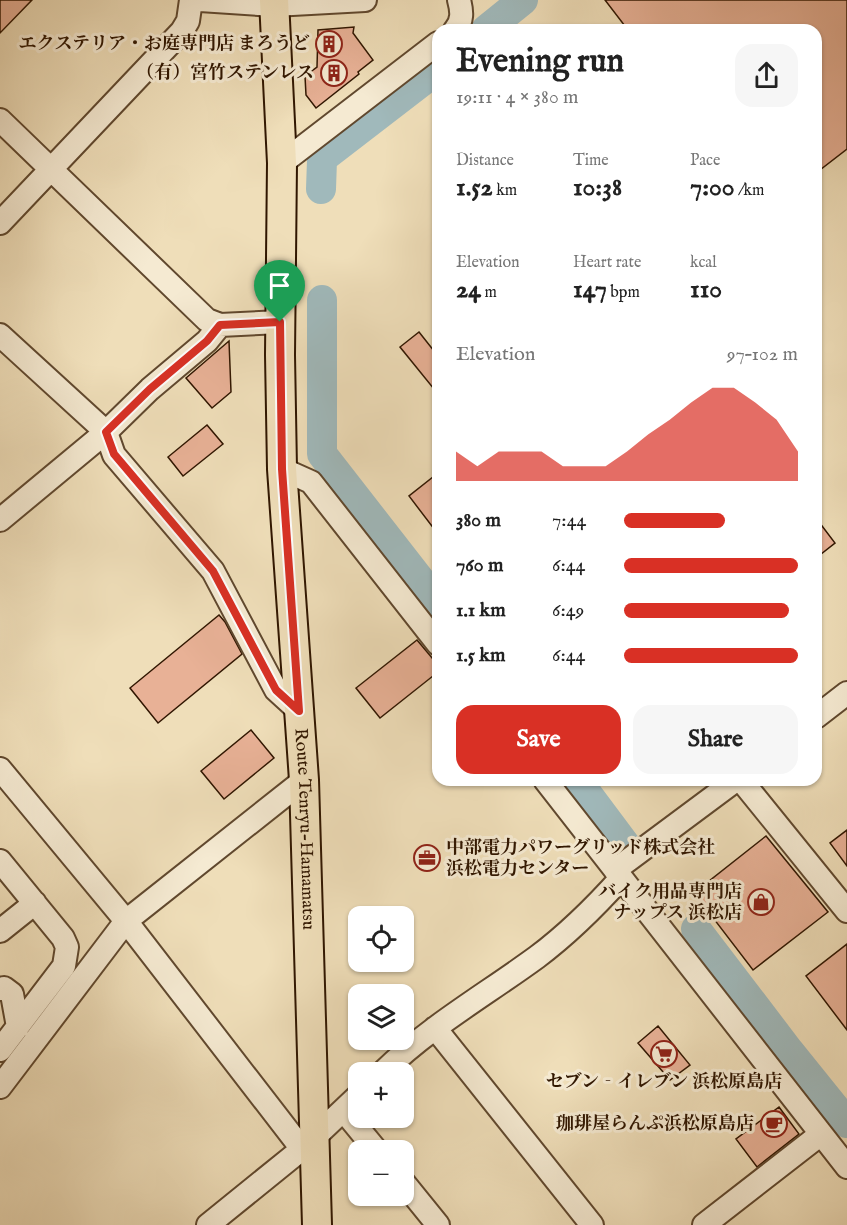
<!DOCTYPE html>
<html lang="en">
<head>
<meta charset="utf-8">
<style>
  :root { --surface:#fff; --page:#f6f6f6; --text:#222; --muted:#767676; --accent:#d93025 }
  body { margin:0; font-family:"IM FELL English","Noto Serif JP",serif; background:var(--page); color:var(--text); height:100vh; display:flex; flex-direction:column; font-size:22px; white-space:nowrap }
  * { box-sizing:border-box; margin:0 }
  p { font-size:20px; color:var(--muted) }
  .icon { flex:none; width:33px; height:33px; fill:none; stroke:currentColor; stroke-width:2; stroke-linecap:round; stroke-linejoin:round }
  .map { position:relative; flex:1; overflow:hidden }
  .details { position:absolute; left:432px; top:24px; width:390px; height:762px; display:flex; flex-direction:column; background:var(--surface); border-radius:18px; box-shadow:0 2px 4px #0004 }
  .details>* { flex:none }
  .buttons { position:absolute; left:348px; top:906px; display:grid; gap:12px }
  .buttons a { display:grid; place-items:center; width:66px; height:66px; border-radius:12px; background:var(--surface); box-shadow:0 2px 4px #0004; font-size:30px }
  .pin { position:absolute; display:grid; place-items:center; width:51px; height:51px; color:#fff; margin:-62px -26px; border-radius:50% 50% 50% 0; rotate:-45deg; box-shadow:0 0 6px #0007 }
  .pin .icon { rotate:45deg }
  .round { display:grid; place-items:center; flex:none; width:63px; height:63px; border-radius:18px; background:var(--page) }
  .headline { display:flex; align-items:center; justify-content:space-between; height:102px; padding:0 24px }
  h1 { font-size:33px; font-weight:700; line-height:45px }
  .stats { display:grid; grid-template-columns:repeat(3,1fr); gap:9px; height:102px; padding:6px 24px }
  .stats div { display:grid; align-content:center }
  .stats b { font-size:26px; font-weight:700 }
  .stats small { font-size:16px; font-weight:400 }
  .stats p { font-size:16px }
  .chart { height:168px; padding:12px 24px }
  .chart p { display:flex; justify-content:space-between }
  .chart svg { width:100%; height:108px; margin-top:6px; fill:var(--accent); opacity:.7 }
  .cta { display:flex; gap:12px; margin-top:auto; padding:12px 24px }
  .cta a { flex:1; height:69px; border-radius:18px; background:var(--accent); color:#fff; font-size:24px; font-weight:700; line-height:69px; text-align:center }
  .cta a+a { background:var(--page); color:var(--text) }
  ul { padding:0 24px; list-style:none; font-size:20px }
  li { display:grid; grid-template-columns:96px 72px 1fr; align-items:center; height:45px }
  li i { height:15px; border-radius:8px; background:var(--accent) }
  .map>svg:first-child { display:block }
</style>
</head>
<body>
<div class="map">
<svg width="847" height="1225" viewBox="0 0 847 1225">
  <rect width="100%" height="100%" fill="#efdeb9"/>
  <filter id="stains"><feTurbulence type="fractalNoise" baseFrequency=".00333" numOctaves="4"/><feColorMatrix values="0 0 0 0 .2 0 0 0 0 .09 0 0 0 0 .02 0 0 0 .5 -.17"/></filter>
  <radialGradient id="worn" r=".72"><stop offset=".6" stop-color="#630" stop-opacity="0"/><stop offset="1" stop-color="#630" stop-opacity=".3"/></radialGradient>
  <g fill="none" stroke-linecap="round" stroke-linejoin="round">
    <path stroke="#a0b9bb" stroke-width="30" d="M486,30L523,0
      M321,189L322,160L325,156L438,69
      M322,300V454L438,603
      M577,780L630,851
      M696,929L789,1051L847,1123"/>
  </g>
  <path fill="#e8b196" stroke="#301600" stroke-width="1.5" d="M0,0H32L0,33Z
    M605,0H847V149L816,173V30H628Z
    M354,27L353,33L373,60L358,72L359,74L316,108L306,95L305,76L317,67L318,30Z
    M419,332L438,356V394L400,347Z
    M229,341L231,392L212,408L186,378Z
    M207,425L223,444L183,476L168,457Z
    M438,473V534L409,496Z
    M816,518L835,543L816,558Z
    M219,615L225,622L242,654L158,723L130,688Z
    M417,640L438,665V672L380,718L356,688Z
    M251,730L274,758L224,799L201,771Z
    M847,830V866L830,843Z
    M766,836L828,912L753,970L694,893Z
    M847,944V1030L806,976Z
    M658,1026L690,1065L670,1080L638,1043Z
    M779,1107L799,1134L757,1167L736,1139Z"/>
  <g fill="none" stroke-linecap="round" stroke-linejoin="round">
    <defs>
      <path id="minor" d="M200,0L274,5L365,0
        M455,30C463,21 462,11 459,0
        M0,120L207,320L220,325
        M282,163L438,43
        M0,223L182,31L188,21L191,0
        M0,335L106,432L114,455L213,571L276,690L299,711
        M282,469L311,482L438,644
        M0,520L106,432L150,389L207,341L220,325L280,322
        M816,717L847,693
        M0,769L126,921L302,1149
        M545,780L847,1167
        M741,780L847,911
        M0,861L63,938L67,947L64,966L0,1050
        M615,870L736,780
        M0,931L35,903
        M0,989L4,988L12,994L18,1027
        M435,1028L592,1225
        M383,1072C429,1027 485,995 537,957C569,933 595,907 621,878
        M0,1087L126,921L304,780
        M344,1111L376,1150
        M404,1183L438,1225
        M208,1225L302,1149L358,1096
        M704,1225L821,1134"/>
      <g id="major">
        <path id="s1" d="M274,0L282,163L280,355L282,469L304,780L317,1225"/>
      </g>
    </defs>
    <use href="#minor" stroke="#60482e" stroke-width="26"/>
    <use href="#major" stroke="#301600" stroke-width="32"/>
    <use href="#minor" stroke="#f5ead2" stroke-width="22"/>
    <use href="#major" stroke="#efdeb9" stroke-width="28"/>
  </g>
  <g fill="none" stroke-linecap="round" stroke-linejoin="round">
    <defs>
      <path id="route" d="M280,322L282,469L299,711L276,690L213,571L114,454L106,432L150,389L207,341L220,325Z"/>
    </defs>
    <use href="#route" stroke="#fff" stroke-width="12"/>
    <use href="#route" stroke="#d93025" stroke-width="8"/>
  </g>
  <defs>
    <symbol id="building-ring" viewBox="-11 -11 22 22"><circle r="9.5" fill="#f5ead2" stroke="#8f2418" stroke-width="1.5"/><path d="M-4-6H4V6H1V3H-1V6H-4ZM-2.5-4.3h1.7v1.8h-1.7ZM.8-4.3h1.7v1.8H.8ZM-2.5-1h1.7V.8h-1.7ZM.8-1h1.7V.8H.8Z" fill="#8f2418"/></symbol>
    <symbol id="office-ring" viewBox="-11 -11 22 22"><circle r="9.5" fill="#f5ead2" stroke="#8f2418" stroke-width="1.5"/><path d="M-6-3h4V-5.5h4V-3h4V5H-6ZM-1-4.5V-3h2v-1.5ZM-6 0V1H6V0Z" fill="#8f2418"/></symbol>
    <symbol id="shop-ring" viewBox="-11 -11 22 22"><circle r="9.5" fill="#f5ead2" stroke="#8f2418" stroke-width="1.5"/><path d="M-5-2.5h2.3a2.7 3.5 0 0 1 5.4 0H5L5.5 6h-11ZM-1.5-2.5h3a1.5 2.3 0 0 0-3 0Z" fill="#8f2418"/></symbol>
    <symbol id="supermarket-ring" viewBox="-11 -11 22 22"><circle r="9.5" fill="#f5ead2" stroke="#8f2418" stroke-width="1.5"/><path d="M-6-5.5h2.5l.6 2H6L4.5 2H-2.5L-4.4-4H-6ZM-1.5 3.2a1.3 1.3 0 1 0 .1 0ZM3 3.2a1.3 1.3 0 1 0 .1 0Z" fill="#8f2418"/></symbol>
    <symbol id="cafe-ring" viewBox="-11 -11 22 22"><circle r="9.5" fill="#f5ead2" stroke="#8f2418" stroke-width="1.5"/><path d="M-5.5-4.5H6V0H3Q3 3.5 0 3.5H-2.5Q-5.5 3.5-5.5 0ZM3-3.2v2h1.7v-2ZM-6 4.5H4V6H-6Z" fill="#8f2418"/></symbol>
  </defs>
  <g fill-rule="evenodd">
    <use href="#building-ring" x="314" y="29" width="30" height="30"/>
    <use href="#building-ring" x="319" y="58" width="30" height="30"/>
    <use href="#office-ring" x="412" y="843" width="30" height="30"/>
    <use href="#shop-ring" x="746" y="887" width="30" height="30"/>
    <use href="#supermarket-ring" x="649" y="1039" width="30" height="30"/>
    <use href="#cafe-ring" x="759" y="1109" width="30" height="30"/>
  </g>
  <g text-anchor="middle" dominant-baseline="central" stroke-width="6" stroke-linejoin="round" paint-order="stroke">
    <g font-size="18" font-weight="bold" fill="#301600" stroke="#f5ead2" text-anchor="end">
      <text x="310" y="44">エクステリア・お庭専門店 まろうど</text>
      <text x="314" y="73">（有）宮竹ステンレス</text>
      <text x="446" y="848" text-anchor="start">中部電力パワーグリッド株式会社<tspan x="446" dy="21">浜松電力センター</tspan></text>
      <text x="742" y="892">バイク用品専門店<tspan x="742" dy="21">ナップス 浜松店</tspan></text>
      <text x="664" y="1082" text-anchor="middle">セブン‐イレブン 浜松原島店</text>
      <text x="754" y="1124">珈琲屋らんぷ浜松原島店</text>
    </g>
    <g font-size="18" fill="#301600" stroke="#f5ead2">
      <text stroke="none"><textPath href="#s1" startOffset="830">Route Tenryu-Hamamatsu</textPath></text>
    </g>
  </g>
  <rect width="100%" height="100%" filter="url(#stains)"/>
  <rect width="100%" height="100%" fill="url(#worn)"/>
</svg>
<div class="buttons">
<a><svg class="icon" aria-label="locate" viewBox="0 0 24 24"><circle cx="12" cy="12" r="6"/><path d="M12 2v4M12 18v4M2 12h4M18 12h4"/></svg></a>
<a><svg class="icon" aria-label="layers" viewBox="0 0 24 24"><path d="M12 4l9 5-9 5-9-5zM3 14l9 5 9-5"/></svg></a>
<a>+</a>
<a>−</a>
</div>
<div class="pin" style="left:280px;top:322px;background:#1e9e55"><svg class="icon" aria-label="arrive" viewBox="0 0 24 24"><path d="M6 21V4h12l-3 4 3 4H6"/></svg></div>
<section class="details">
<div class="headline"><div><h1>Evening run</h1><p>19:11 · 4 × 380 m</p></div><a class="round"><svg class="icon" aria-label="share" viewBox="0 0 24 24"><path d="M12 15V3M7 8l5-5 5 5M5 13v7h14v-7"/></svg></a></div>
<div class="stats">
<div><p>Distance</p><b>1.52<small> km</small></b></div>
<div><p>Time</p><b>10:38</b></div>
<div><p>Pace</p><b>7:00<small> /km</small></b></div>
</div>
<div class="stats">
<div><p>Elevation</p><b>24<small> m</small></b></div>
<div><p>Heart rate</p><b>147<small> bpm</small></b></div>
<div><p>kcal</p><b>110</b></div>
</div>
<div class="chart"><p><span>Elevation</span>97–102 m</p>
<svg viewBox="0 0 160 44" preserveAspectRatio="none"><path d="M0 44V32L10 38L20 32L30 32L40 32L50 38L60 38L70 38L80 32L90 25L100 19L110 12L120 6L130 6L140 12L150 19L160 32V44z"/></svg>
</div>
<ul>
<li><b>380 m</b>7:44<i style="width:58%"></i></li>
<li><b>760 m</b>6:44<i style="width:100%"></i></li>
<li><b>1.1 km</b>6:49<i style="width:95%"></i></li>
<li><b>1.5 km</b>6:44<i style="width:100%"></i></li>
</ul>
<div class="cta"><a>Save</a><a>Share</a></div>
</section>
</div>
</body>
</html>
